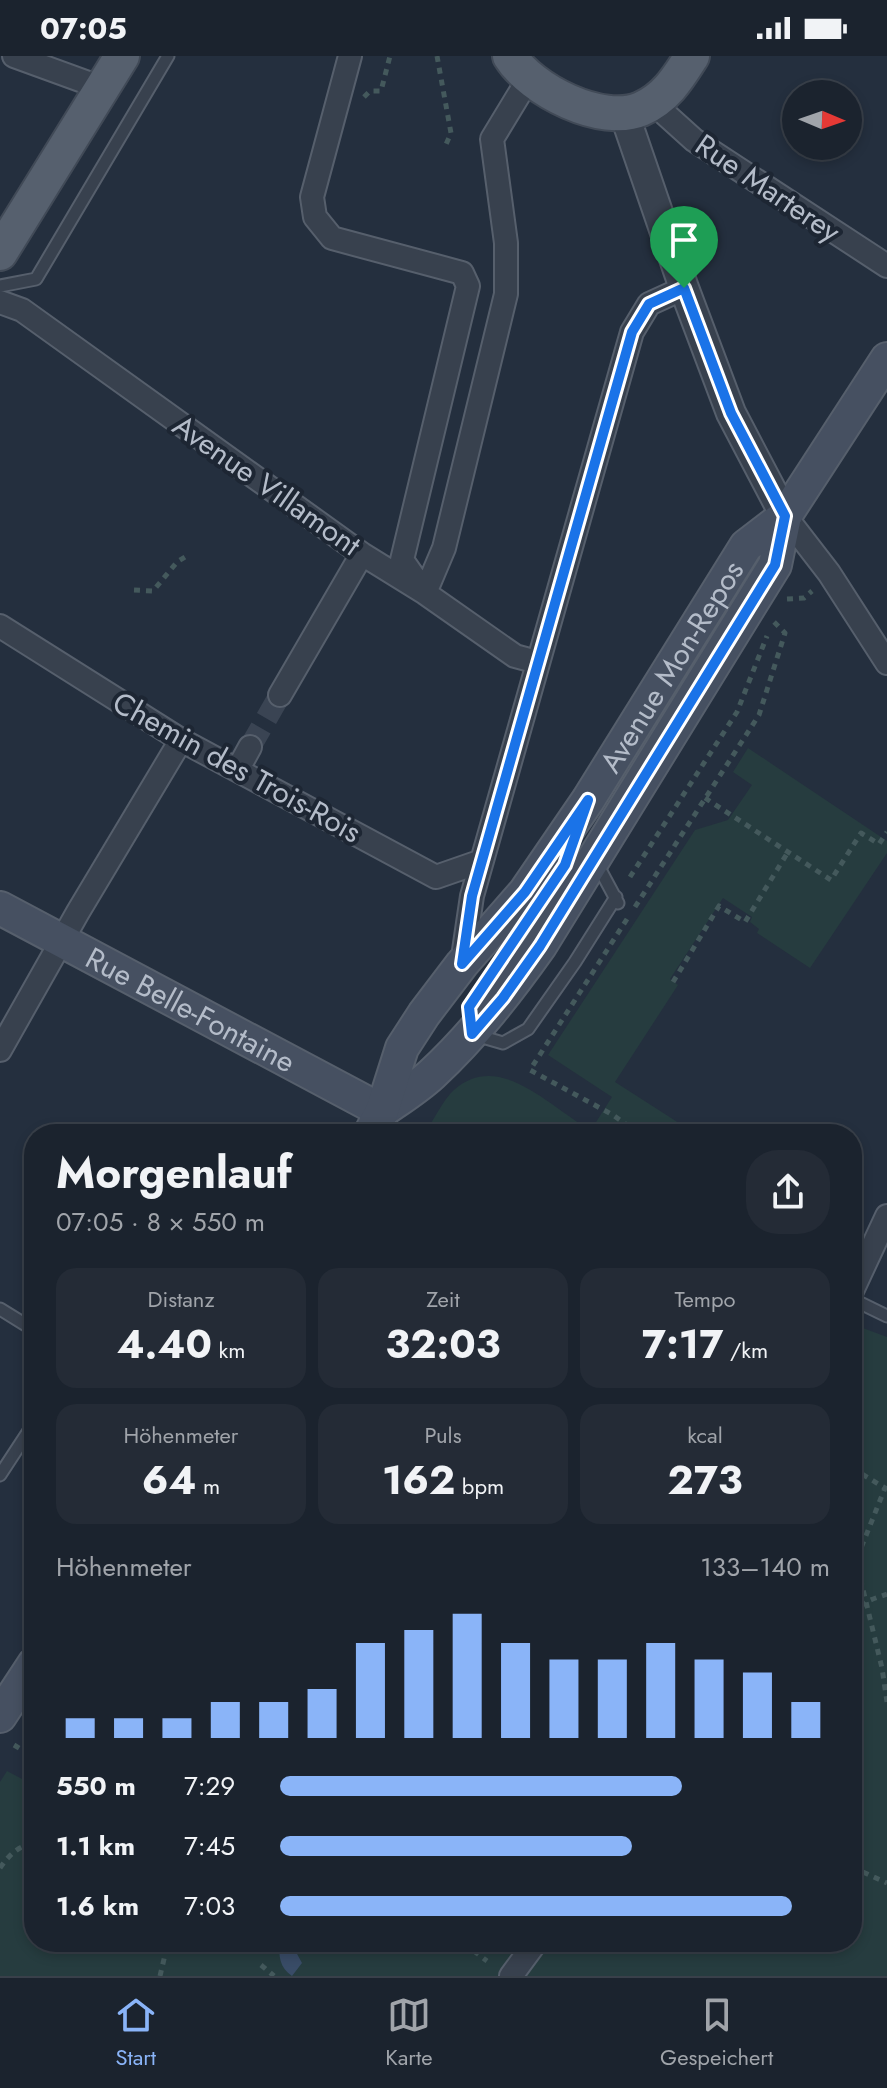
<!DOCTYPE html>
<html lang="de">
<head>
<meta charset="utf-8">
<style>
  :root { --surface:#1b232e; --page:#242b36; --text:#f1f3f6; --muted:#a0a4aa; --line:#39404a; --accent:#8ab4f8 }
  body { margin:0; font-family:Jost,sans-serif; background:var(--page); color:var(--text); height:100vh; display:flex; flex-direction:column; font-size:30px; white-space:nowrap }
  * { box-sizing:border-box; margin:0 }
  p { font-size:26px; color:var(--muted) }
  .icon { flex:none; width:44px; height:44px; fill:none; stroke:currentColor; stroke-width:2; stroke-linecap:round; stroke-linejoin:round }
  .map { position:relative; flex:1; overflow:hidden }
  .drawer { position:absolute; left:24px; top:1068px; width:838px; height:828px; display:flex; flex-direction:column; background:var(--surface); border-radius:32px; box-shadow:0 4px 12px #0003,0 0 0 2px var(--line) }
  .drawer>* { flex:none }
  .needle { width:52px; rotate:92deg }
  .tools { position:absolute; left:782px; top:24px; display:grid; gap:16px }
  .tools a { display:grid; place-items:center; width:80px; height:80px; border-radius:50%; background:var(--surface); box-shadow:0 4px 12px #0003,0 0 0 2px var(--line); font-size:40px }
  .pin { position:absolute; display:grid; place-items:center; width:68px; height:68px; color:#fff; margin:-82px -34px; border-radius:50% 50% 50% 0; rotate:-45deg; box-shadow:0 0 8px #0007 }
  .pin .icon { rotate:45deg }
  .round { display:grid; place-items:center; flex:none; width:84px; height:84px; border-radius:32px; background:var(--page) }
  .head { display:flex; align-items:center; justify-content:space-between; height:136px; padding:0 32px }
  h1 { font-size:44px; font-weight:700; line-height:60px }
  .metrics { display:grid; grid-template-columns:repeat(3,1fr); gap:12px; height:136px; padding:8px 32px }
  .metrics div { display:grid; align-content:center; border-radius:20px; background:var(--page); text-align:center }
  .metrics b { font-size:40px; font-weight:700 }
  .metrics small { font-size:22px; font-weight:400 }
  .metrics p { font-size:22px }
  .chart { height:224px; padding:16px 32px }
  .chart p { display:flex; justify-content:space-between }
  .chart svg { width:100%; height:144px; margin-top:8px; stroke:var(--accent); stroke-width:6 }
  ul { padding:0 32px; list-style:none; font-size:26px }
  li { display:grid; grid-template-columns:128px 96px 1fr; align-items:center; height:60px }
  li i { height:20px; border-radius:10px; background:var(--accent) }
  .status { display:flex; justify-content:space-between; align-items:center; height:56px; padding:0 40px; background:var(--surface); direction:ltr }
  .status svg { height:22px; fill:currentColor }
  .dock { display:flex; justify-content:space-around; align-items:center; height:112px; border-top:2px solid var(--line); background:var(--surface); font-size:22px; color:var(--muted) }
  .dock a { display:grid; justify-items:center; gap:4px }
  .dock .on { color:var(--accent) }
  .map>svg:first-child { display:block }
</style>
</head>
<body>
<div class="status"><b>07:05</b><svg viewBox="0 0 49 12"><path d="M0 12V9h3v3zM5 12V6h3v6zM10 12V3h3v9zM15 12V0h3v12zM26 1h20v11H26zM47 4h2v5h-2z"/></svg></div>
<div class="map">
<svg width="887" height="1920" viewBox="0 0 887 1920">
  <rect width="100%" height="100%" fill="#242f3e"/>
  <path fill="#263c3f" d="M748,692L887,785V797L810,912L757,877L759,873L750,866L752,861L723,842L670,923L678,929L615,1026L696,1078H431L426,1075C435,1062 443,1044 454,1034C500,993 551,1053 591,1074L612,1041L548,999L695,774L728,764L752,729L733,716Z
    M852,1268L887,1281V1920H0V1726L7,1715L22,1723L34,1703V1886H852Z"/>
  <path fill="#394c67" d="M280,1886H297L296,1896L302,1907L292,1920C280,1912 278,1900 280,1886Z"/>
  <g fill="none" stroke-linecap="round" stroke-linejoin="round">
    <path stroke="#3a4453" stroke-width="22" stroke-dasharray="22 11" stroke-linecap="butt" d="M250,691L280,639"/>
    <defs>
      <path id="service" d="M0,230L36,223L168,0
        M573,788L565,809L469,951L472,978L503,987L528,973L575,906L616,841
        M596,806L618,847
        M852,1243L887,1260
        M0,1253L34,1274
        M0,1419L34,1367"/>
      <path id="minor" d="M14,0L102,32
        M350,0L312,141L315,161L332,182L462,217L468,230L402,504L425,537
        M653,47L694,84L887,210
        M0,246L22,254L362,498L425,537L515,600L537,606
        M785,460L829,517L887,607
        M425,537L444,492L506,238V187L492,83L529,22
        M0,570L181,684L436,821L482,805
        M280,639L362,498
        M238,713L250,691
        M462,908L472,840L632,276L649,248L684,232
        M0,994L78,856L181,684
        M852,1235L887,1160
        M511,1920L536,1886"/>
      <path id="tertiary" d="M624,57L684,232L731,357L785,460"/>
      <g id="secondary">
        <path id="s1" d="M0,852L382,1055"/>
        <path d="M382,1055C399,1043 417,1032 432,1018C474,979 508,935 540,890L775,509L785,460"/>
        <path id="s2" d="M370,1078L382,1055L402,992L424,958L462,908L525,836L588,744L746,490L785,460L887,303"/>
        <path d="M0,1660L34,1608"/>
      </g>
      <path id="primary" d="M510,0C531,34 602,70 641,53C666,42 678,22 692,0
        M0,197L122,0"/>
    </defs>
    <use href="#service" stroke="#565f6c" stroke-width="15"/>
    <use href="#minor" stroke="#565f6c" stroke-width="26"/>
    <use href="#tertiary" stroke="#565f6c" stroke-width="32"/>
    <use href="#secondary" stroke="#565f6c" stroke-width="36"/>
    <use href="#primary" stroke="#414a57" stroke-width="38"/>
    <path stroke="#44595c" stroke-width="5" stroke-dasharray="6 6" stroke-linecap="butt" d="M437,0L451,77L444,93
      M364,41L370,35H381L390,0
      M134,534L153,535L177,506L185,501
      M787,543L804,542L812,535
      M705,742L831,824L861,777L879,788L887,776
      M630,821L737,656L767,580
      M635,851L759,659L785,577L773,565L772,567
      M627,863L530,1014L613,1059L639,1078
      M673,926L719,850L745,866L788,796
      M550,1078L558,1073L584,1078
      M852,1412L885,1432
      M852,1488L882,1612L887,1646
      M857,1502L887,1427
      M852,1571H854C857,1546 865,1546 887,1538
      M14,1689L34,1701
      M852,1811L887,1827
      M0,1812C9,1799 18,1790 34,1787
      M241,1886L243,1890
      M474,1886L470,1892L487,1905
      M261,1909L274,1920
      M160,1920L168,1886"/>
    <use href="#service" stroke="#38414e" stroke-width="11"/>
    <use href="#minor" stroke="#38414e" stroke-width="22"/>
    <use href="#tertiary" stroke="#38414e" stroke-width="28"/>
    <use href="#secondary" stroke="#465061" stroke-width="32"/>
    <use href="#primary" stroke="#56606e" stroke-width="34"/>
  </g>
  <g fill="none" stroke-linecap="round" stroke-linejoin="round">
    <defs>
      <path id="route" d="M684,232L731,357L785,460L775,509L540,890L503,942L472,978L469,951L565,809L588,744L525,836L462,908L472,840L632,276L649,248Z"/>
    </defs>
    <use href="#route" stroke="#fff" stroke-width="16"/>
    <use href="#route" stroke="#1a73e8" stroke-width="10"/>
  </g>
  <g text-anchor="middle" dominant-baseline="central" stroke-width="8" stroke-linejoin="round" paint-order="stroke">
    <g font-size="30" fill="#b4bcc9" stroke="#1d2633">
      <text transform="translate(768 132) rotate(34)">Rue Marterey</text>
      <text transform="translate(267 429) rotate(35)">Avenue Villamont</text>
      <text stroke="none"><textPath href="#s2" startOffset="560">Avenue Mon-Repos</textPath></text>
      <text transform="translate(237 711) rotate(29)">Chemin des Trois-Rois</text>
      <text stroke="none"><textPath href="#s1" startOffset="216">Rue Belle-Fontaine</textPath></text>
    </g>
  </g>
</svg>
<div class="tools">
<a><svg class="needle" viewBox="-14 -14 28 28"><path d="M0-13l5 13h-10z" fill="#e53935"/><path d="M0 13l5-13h-10z" fill="#a0a4aa"/></svg></a>
</div>
<div class="pin" style="left:684px;top:232px;background:#1e9e55"><svg class="icon" aria-label="arrive" viewBox="0 0 24 24"><path d="M6 21V4h12l-3 4 3 4H6"/></svg></div>
<section class="drawer">
<div class="head"><div><h1>Morgenlauf</h1><p>07:05 · 8 × 550 m</p></div><a class="round"><svg class="icon" aria-label="share" viewBox="0 0 24 24"><path d="M12 15V3M7 8l5-5 5 5M5 13v7h14v-7"/></svg></a></div>
<div class="metrics">
<div><p>Distanz</p><b>4.40<small> km</small></b></div>
<div><p>Zeit</p><b>32:03</b></div>
<div><p>Tempo</p><b>7:17<small> /km</small></b></div>
</div>
<div class="metrics">
<div><p>Höhenmeter</p><b>64<small> m</small></b></div>
<div><p>Puls</p><b>162<small> bpm</small></b></div>
<div><p>kcal</p><b>273</b></div>
</div>
<div class="chart"><p><span>Höhenmeter</span>133–140 m</p>
<svg viewBox="0 0 160 44" preserveAspectRatio="none"><path d="M5 44V38M15 44V38M25 44V38M35 44V33M45 44V33M55 44V29M65 44V15M75 44V11M85 44V6M95 44V15M105 44V20M115 44V20M125 44V15M135 44V20M145 44V24M155 44V33"/></svg>
</div>
<ul>
<li><b>550 m</b>7:29<i style="width:73%"></i></li>
<li><b>1.1 km</b>7:45<i style="width:64%"></i></li>
<li><b>1.6 km</b>7:03<i style="width:93%"></i></li>
</ul>
</section>
</div>
<nav class="dock">
<a class="on"><svg class="icon" aria-label="home" viewBox="0 0 24 24"><path d="M3 11l9-7 9 7M6 9v11h12V9"/></svg>Start</a>
<a><svg class="icon" aria-label="map" viewBox="0 0 24 24"><path d="M3 6l6-2 6 2 6-2v14l-6 2-6-2-6 2zM9 4v14M15 6v14"/></svg>Karte</a>
<a><svg class="icon" aria-label="saved" viewBox="0 0 24 24"><path d="M7 4h10v16l-5-4-5 4z"/></svg>Gespeichert</a>
</nav>
</body>
</html>
